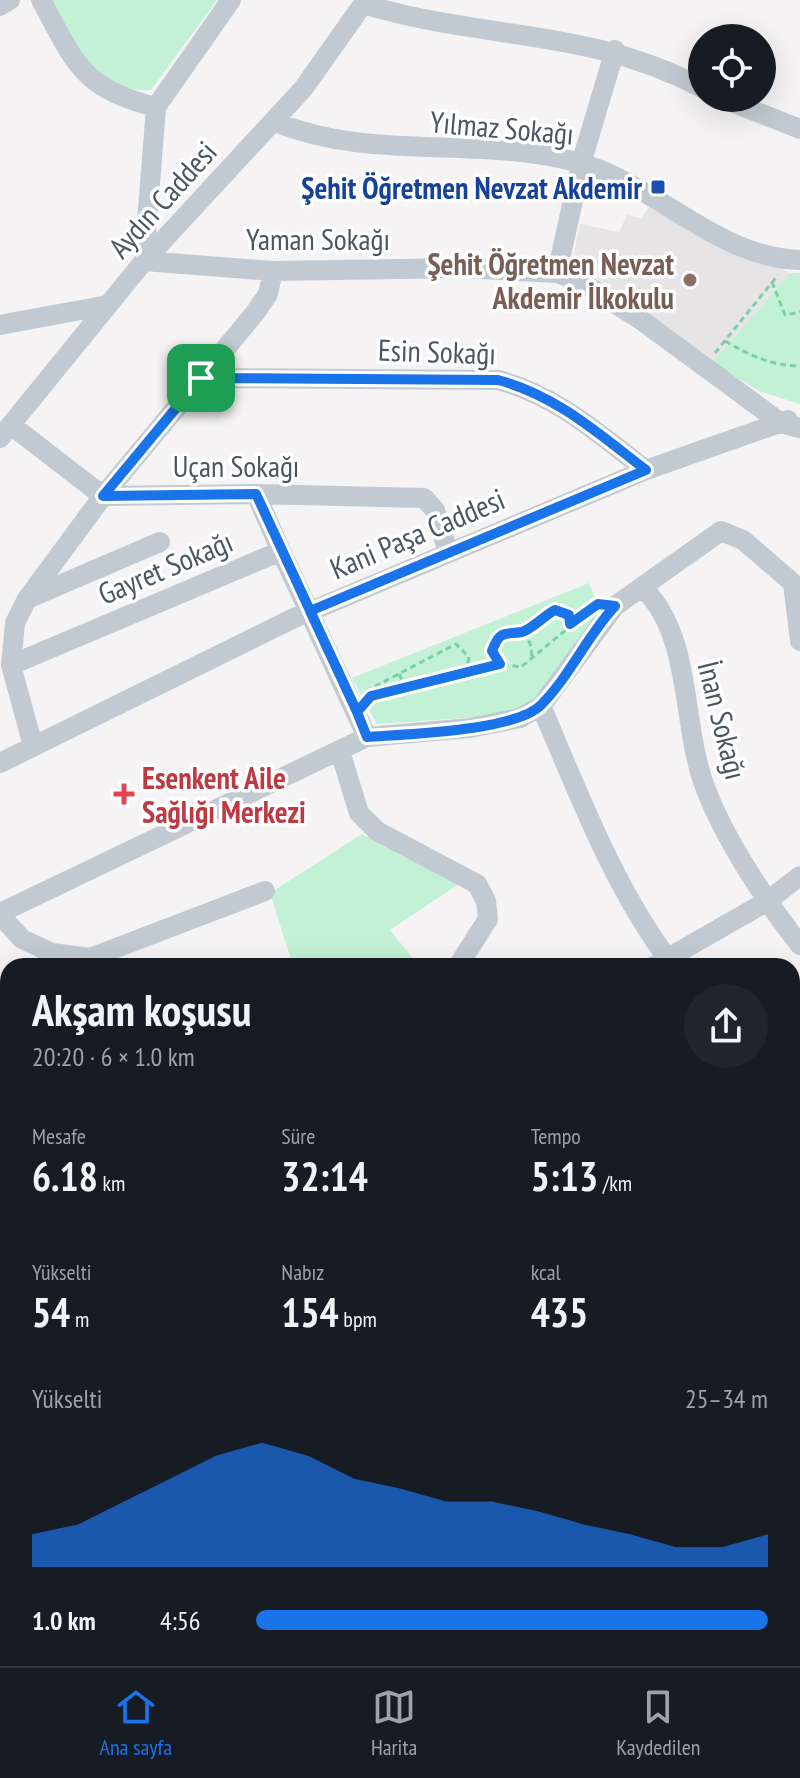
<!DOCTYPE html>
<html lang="tr">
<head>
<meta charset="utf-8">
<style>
  :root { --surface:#171b24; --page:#20242c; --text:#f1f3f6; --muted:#9ea1a6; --line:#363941; --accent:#1a73e8 }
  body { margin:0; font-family:"PT Sans Narrow",sans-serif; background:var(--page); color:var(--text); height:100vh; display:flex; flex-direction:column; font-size:30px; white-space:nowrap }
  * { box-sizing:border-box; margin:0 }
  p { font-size:26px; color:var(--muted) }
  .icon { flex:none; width:44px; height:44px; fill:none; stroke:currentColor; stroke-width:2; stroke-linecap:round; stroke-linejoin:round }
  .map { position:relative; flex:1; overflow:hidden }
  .panel { position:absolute; left:0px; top:958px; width:800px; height:708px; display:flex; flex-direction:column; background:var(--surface); border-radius:24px 24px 0 0; box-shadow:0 8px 32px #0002 }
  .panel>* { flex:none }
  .controls { position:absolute; left:688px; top:24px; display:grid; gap:16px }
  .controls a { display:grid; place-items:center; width:88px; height:88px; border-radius:50%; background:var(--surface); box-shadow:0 8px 32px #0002; font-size:40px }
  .pin { position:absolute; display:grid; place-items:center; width:68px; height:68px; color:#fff; margin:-34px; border-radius:16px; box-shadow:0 4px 12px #0006 }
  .round { display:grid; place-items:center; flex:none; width:84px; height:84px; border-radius:42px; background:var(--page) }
  .head { display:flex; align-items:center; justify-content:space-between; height:136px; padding:0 32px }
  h1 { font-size:44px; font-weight:800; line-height:60px }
  .stats { display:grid; grid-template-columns:repeat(3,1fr); gap:12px; height:136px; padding:8px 32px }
  .stats div { display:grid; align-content:center }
  .stats b { font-size:40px; font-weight:800 }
  .stats small { font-size:22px; font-weight:400 }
  .stats p { font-size:22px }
  .chart { height:224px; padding:16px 32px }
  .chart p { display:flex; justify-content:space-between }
  .chart svg { width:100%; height:144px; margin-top:8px; fill:var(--accent); opacity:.7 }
  ul { padding:0 32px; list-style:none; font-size:26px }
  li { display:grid; grid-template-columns:128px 96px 1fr; align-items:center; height:60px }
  li i { height:20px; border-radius:10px; background:var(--accent) }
  .menu { display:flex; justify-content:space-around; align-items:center; height:112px; border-top:2px solid var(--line); background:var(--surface); font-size:22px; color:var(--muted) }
  .menu a { display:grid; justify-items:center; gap:4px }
  .menu .on { color:var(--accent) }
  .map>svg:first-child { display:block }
</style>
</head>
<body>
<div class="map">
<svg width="800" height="1666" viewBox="0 0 800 1666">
  <rect width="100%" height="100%" fill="#f5f3f3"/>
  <path fill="#e6e4e5" d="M651,205L790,273L712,363L605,287L573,258L580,224L619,232L627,215L641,218Z"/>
  <path fill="#c3f1d5" d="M52,0H217L151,90C95,93 75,43 52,0Z
    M790,273H800V404L759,391L712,363Z
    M589,583L602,614L521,714L377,724L352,678Z
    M362,834L459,884L390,930L419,966H293L270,893Z
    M792,1578L800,1582V1666H583L591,1658H792Z"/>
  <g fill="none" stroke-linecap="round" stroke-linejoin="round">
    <path stroke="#7ad0a6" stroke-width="3" stroke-dasharray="6 4" stroke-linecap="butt" d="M772,282L785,315L800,312
      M725,341C749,355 772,366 800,366
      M715,353L778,275
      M532,656L530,643L522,632L555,610L569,615L570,624
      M500,664L492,651L495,642L508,631L522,632
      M399,674L405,687
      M366,691L456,644L469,657L466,672
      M369,700L371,696L500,664L521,667L590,610
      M0,1093L8,1090
      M792,1176H800
      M792,1292L800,1285
      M792,1337L800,1343
      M792,1443L800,1439
      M0,1509L8,1507
      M792,1649L800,1652
      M351,1658L400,1663L419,1658
      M512,1666L523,1658
      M650,1666L653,1658"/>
    <path stroke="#c1cad2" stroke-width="20" d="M41,0C76,64 81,88 156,107
      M231,0L156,107L144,261L273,271L464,268L557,273L581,282L641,320L781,423L800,428
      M363,4C481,40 590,28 702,88
      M0,6L10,0
      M721,98L800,129
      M275,122C373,162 480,135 580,163C657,185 718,258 800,260
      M557,273L581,164L615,50
      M0,325L108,305
      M201,378L498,380C556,395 599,434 646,470
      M11,425L103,496L256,494L424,498L435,510L448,552
      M0,438L144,261L303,89L366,0
      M256,494L281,551
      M644,589C693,638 681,724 705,787C724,838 766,902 800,945
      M27,599L160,542
      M541,706C579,794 614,889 673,966
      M367,737L470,728L520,718L541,706L615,606L721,531L743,540L793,583L800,641
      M33,746L11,665L15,623L27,599L103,496L255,313L268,294L273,271
      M340,751L359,813L377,831L477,884L486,901L488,919L458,966
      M0,763L292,619L646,470L788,420
      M0,913L367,737L281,551L11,665
      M0,915L22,939L52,953L90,958L265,891
      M654,966L766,902L800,876"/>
  </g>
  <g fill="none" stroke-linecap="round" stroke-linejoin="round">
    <defs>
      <path id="route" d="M201,378L103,496L256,494L357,712L371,696L500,664L492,651C500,629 505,635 522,632C532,629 545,615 555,610L569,615L570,624L598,604L615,606C587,636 570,676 541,705C516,731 406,734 367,737L357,712L310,611L646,470C599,434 556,395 498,380L201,378"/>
    </defs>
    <use href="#route" stroke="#fff" stroke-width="16"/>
    <use href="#route" stroke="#1a73e8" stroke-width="10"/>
  </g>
  <rect fill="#1a4fb4" stroke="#fff" stroke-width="3" x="650" y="179" width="16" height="16" rx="4"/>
  <circle fill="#8d6e63" stroke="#fff" stroke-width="3" cx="690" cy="280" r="8"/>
  <path fill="#e0444e" stroke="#fff" stroke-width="3" d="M120 782h8v8h8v8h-8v8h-8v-8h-8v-8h8z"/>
  <g text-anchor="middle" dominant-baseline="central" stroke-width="7" stroke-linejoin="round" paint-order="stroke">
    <g font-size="30" fill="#4a5661" stroke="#fff">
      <text transform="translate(502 127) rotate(5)">Yılmaz Sokağı</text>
      <text transform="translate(162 199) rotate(-48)">Aydın Caddesi</text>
      <text x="318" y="238">Yaman Sokağı</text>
      <text transform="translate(437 351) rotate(2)">Esin Sokağı</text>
      <text x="236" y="465">Uçan Sokağı</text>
      <text transform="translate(417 533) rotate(-23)">Kani Paşa Caddesi</text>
      <text transform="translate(165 567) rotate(-23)">Gayret Sokağı</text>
      <text transform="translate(723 720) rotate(76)">İnan Sokağı</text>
    </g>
    <g font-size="30" font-weight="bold" fill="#164399" stroke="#fff" text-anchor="end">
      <text x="642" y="187">Şehit Öğretmen Nevzat Akdemir</text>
    </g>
    <g font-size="30" font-weight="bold" fill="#785e54" stroke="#fff" text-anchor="end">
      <text x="674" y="263">Şehit Öğretmen Nevzat<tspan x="674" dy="34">Akdemir İlkokulu</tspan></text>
    </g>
    <g font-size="30" font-weight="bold" fill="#be3a42" stroke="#fff" text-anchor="start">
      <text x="142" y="777">Esenkent Aile<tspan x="142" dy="34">Sağlığı Merkezi</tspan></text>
    </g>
  </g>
</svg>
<div class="controls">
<a><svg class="icon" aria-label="locate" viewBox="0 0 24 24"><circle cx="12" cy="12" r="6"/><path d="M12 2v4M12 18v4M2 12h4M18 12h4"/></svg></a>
</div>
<div class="pin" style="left:201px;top:378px;background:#1e9e55"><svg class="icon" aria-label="arrive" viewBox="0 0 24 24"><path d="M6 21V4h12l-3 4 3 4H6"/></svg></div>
<section class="panel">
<div class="head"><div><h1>Akşam koşusu</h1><p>20:20 · 6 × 1.0 km</p></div><a class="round"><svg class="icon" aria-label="share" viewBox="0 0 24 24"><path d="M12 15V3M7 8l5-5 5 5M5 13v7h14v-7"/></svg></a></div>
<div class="stats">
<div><p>Mesafe</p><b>6.18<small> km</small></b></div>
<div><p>Süre</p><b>32:14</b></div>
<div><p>Tempo</p><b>5:13<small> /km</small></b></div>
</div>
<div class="stats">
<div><p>Yükselti</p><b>54<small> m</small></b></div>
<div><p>Nabız</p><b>154<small> bpm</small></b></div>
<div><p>kcal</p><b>435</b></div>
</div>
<div class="chart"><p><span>Yükselti</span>25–34 m</p>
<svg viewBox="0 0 160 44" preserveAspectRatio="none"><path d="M0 44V34L10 31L20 24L30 17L40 10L50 6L60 10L70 17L80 20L90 24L100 24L110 27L120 31L130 34L140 38L150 38L160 34V44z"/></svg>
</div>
<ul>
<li><b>1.0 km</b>4:56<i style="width:100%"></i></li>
</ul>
</section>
</div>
<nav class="menu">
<a class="on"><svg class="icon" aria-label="home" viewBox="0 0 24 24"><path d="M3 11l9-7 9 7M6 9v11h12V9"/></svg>Ana sayfa</a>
<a><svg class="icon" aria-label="map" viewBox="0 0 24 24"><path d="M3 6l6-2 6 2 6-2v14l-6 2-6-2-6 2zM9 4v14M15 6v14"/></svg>Harita</a>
<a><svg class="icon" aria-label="saved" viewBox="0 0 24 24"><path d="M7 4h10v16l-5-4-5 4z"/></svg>Kaydedilen</a>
</nav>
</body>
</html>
